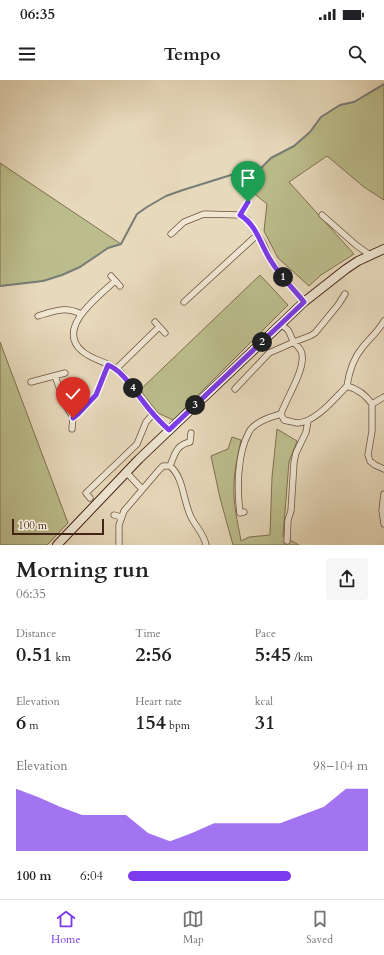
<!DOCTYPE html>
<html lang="en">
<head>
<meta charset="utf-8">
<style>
  :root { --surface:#fff; --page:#f6f6f6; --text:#202124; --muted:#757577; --line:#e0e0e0; --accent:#7c3aed }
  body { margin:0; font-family:Cardo,serif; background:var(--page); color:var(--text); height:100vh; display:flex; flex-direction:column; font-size:15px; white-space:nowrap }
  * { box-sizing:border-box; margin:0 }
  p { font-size:13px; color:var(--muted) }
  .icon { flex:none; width:22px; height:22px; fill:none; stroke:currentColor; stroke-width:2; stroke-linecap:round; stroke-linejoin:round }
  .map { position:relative; height:465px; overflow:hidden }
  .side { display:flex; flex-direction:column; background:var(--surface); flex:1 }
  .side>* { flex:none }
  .scale { position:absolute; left:12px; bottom:10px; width:92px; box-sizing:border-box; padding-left:4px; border:2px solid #442415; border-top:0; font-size:11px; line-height:14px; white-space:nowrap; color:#442415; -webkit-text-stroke:3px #efe6d3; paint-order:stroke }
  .pin { position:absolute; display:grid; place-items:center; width:34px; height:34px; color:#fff; margin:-41px -17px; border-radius:50% 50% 50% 0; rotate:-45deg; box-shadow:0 0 4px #0007 }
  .pin .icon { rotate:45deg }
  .km { position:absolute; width:20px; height:20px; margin:-10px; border-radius:50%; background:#222; color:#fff; font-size:11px; line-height:20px; text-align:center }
  .round { display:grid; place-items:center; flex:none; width:42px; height:42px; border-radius:4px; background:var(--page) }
  .overview { display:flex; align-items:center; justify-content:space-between; height:68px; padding:0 16px }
  h1 { font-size:22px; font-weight:700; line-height:30px }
  .stats { display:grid; grid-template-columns:repeat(3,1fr); gap:6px; height:68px; padding:4px 16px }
  .stats div { display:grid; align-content:center }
  .stats b { font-size:20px; font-weight:700 }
  .stats small { font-size:11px; font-weight:400 }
  .stats p { font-size:11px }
  .chart { height:112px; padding:8px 16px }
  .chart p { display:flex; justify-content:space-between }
  .chart svg { width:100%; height:72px; margin-top:4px; fill:var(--accent); opacity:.7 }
  ul { padding:0 16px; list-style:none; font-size:13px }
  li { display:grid; grid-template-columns:64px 48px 1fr; align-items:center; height:30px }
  li i { height:10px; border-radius:5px; background:var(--accent) }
  .status { display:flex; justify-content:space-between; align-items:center; height:28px; padding:0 20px; background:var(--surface); direction:ltr }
  .status svg { height:11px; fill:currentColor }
  header { display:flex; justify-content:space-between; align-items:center; height:52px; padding:0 16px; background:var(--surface); font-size:18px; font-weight:700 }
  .tab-bar { display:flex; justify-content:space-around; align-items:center; height:56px; border-top:1px solid var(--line); background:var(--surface); font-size:11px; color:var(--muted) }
  .tab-bar a { display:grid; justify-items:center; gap:2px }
  .tab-bar .current { color:var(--accent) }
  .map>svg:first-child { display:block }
</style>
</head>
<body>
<div class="status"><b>06:35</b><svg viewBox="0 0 49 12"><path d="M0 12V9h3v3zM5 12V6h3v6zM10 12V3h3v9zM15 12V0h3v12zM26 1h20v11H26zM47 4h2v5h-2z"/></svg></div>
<header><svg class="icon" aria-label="menu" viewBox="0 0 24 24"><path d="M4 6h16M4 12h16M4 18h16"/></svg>Tempo<svg class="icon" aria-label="search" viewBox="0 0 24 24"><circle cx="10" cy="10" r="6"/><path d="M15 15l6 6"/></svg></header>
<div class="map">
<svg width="384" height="465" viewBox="0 0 384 465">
  <rect width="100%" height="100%" fill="#e7d9bb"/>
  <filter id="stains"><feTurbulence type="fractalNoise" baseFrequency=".005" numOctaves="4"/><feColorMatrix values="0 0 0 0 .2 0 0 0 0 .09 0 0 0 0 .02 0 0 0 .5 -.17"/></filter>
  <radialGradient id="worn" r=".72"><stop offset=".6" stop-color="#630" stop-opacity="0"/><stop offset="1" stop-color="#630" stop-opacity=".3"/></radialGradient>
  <path fill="#bcbd8c" stroke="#807050" d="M384,4V120L364,107L327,76L289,102L354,174L321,195L309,206L278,178L264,151L267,124L231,95L258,91L271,78L294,66L310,52L321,37L340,25L354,22Z
    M0,83L121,164L108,168L80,187L62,195L43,201L0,206Z
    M260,195L288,225L173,340L158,333L140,310Z
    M0,262L68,443L47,465H0Z
    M277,349L297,361L289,382L283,456L299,465H233L220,418L211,376L228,369L232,357L241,360C238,375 234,390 234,406C233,425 238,443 241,461L249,457L270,455L272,397Z"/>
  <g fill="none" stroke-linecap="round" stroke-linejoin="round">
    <path stroke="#777d77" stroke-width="2" d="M0,206L43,201L62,195L80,187L108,168L121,164L137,134L147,127L166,116L183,110L231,95L258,91L271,78L294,66L310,52L321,37L340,25L354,22L384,4"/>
    <defs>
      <path id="street" d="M240,135L248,122
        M322,135L356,165L370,175
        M171,154L184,142L204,134L240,135L247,139L264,165L270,180L304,222
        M111,196L120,206
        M115,201C99,216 55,248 82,271C92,280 107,282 117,289C127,297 133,309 140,318C149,330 159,340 169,350
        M184,222L257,155
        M38,236C54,231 65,226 81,234
        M155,242L165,253
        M281,245C291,251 288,251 293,261C295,264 299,267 301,271C308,286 286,318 281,334L284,340C288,341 293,342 297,343C315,343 335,318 347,306
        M116,289L159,247
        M55,296L66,326L73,337L72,349
        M31,302L65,293
        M235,309L269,273L294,262L310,256L315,253L338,225L345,214
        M384,317L372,324V351L368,375L370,381L375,385L384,389
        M372,324C365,314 358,309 347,306C349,292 353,279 362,268C369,259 378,252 384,241
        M73,337L78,334L96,315L108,285
        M170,386C175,374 176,365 190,362L191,353
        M127,393L142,409
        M384,414L382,430L384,444
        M90,418L86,413L137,364L146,342L153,334
        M244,432L240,433C237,409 237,374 249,352C254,342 270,337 281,334
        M114,435L121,437
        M287,461L288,440L291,431L294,382L296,373L306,352L308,341
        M119,465V445L124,431L159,390L163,386H170C184,398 183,421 191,437C196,447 204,454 206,465"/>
      <path id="secondary" d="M57,465L139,379L304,222L346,189L358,181L384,169"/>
    </defs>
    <use href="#street" stroke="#6d513e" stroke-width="7"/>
    <use href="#secondary" stroke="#442415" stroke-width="10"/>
    <use href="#street" stroke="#efe6d3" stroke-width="5.5"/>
    <use href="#secondary" stroke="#efe6d3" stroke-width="8"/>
  </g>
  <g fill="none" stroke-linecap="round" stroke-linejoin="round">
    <defs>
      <path id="route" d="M73,338L78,334L96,315L108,285C124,292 131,307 142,320C150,331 159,341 169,350L304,222C293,208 280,196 271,181C261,166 257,145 240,135L248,122"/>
    </defs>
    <use href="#route" stroke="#fff" stroke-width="8"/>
    <use href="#route" stroke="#7c3aed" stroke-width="5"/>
  </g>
  <rect width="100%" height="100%" filter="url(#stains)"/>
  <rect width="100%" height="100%" fill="url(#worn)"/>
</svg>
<div class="scale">100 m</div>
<div class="pin" style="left:248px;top:122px;background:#1e9e55"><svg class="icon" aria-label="arrive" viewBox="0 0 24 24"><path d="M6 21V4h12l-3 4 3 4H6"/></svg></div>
<div class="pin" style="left:73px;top:338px;background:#d93025"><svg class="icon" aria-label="check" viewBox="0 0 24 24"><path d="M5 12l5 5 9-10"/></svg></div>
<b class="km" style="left:283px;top:197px">1</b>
<b class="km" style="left:262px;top:262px">2</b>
<b class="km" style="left:195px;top:325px">3</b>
<b class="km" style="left:133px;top:308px">4</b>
</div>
<section class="side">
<div class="overview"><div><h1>Morning run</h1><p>06:35</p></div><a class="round"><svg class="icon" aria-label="share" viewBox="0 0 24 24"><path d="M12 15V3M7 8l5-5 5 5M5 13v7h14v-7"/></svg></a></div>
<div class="stats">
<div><p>Distance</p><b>0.51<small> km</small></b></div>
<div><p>Time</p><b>2:56</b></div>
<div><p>Pace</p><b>5:45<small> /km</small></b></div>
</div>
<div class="stats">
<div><p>Elevation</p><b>6<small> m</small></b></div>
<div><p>Heart rate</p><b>154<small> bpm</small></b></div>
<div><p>kcal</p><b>31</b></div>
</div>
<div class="chart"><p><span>Elevation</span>98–104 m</p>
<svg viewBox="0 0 160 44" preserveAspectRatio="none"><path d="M0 44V6L10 11L20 17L30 22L40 22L50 22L60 33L70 38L80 33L90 27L100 27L110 27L120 27L130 22L140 17L150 6L160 6V44z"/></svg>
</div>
<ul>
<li><b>100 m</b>6:04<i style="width:68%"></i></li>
</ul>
</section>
<nav class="tab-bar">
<a class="current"><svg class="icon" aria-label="home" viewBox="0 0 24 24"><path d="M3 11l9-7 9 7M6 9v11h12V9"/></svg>Home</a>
<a><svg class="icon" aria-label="map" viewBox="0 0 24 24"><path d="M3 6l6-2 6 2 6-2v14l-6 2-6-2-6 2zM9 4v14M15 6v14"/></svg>Map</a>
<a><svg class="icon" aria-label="saved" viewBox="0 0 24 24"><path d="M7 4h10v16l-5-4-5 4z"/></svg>Saved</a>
</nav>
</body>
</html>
